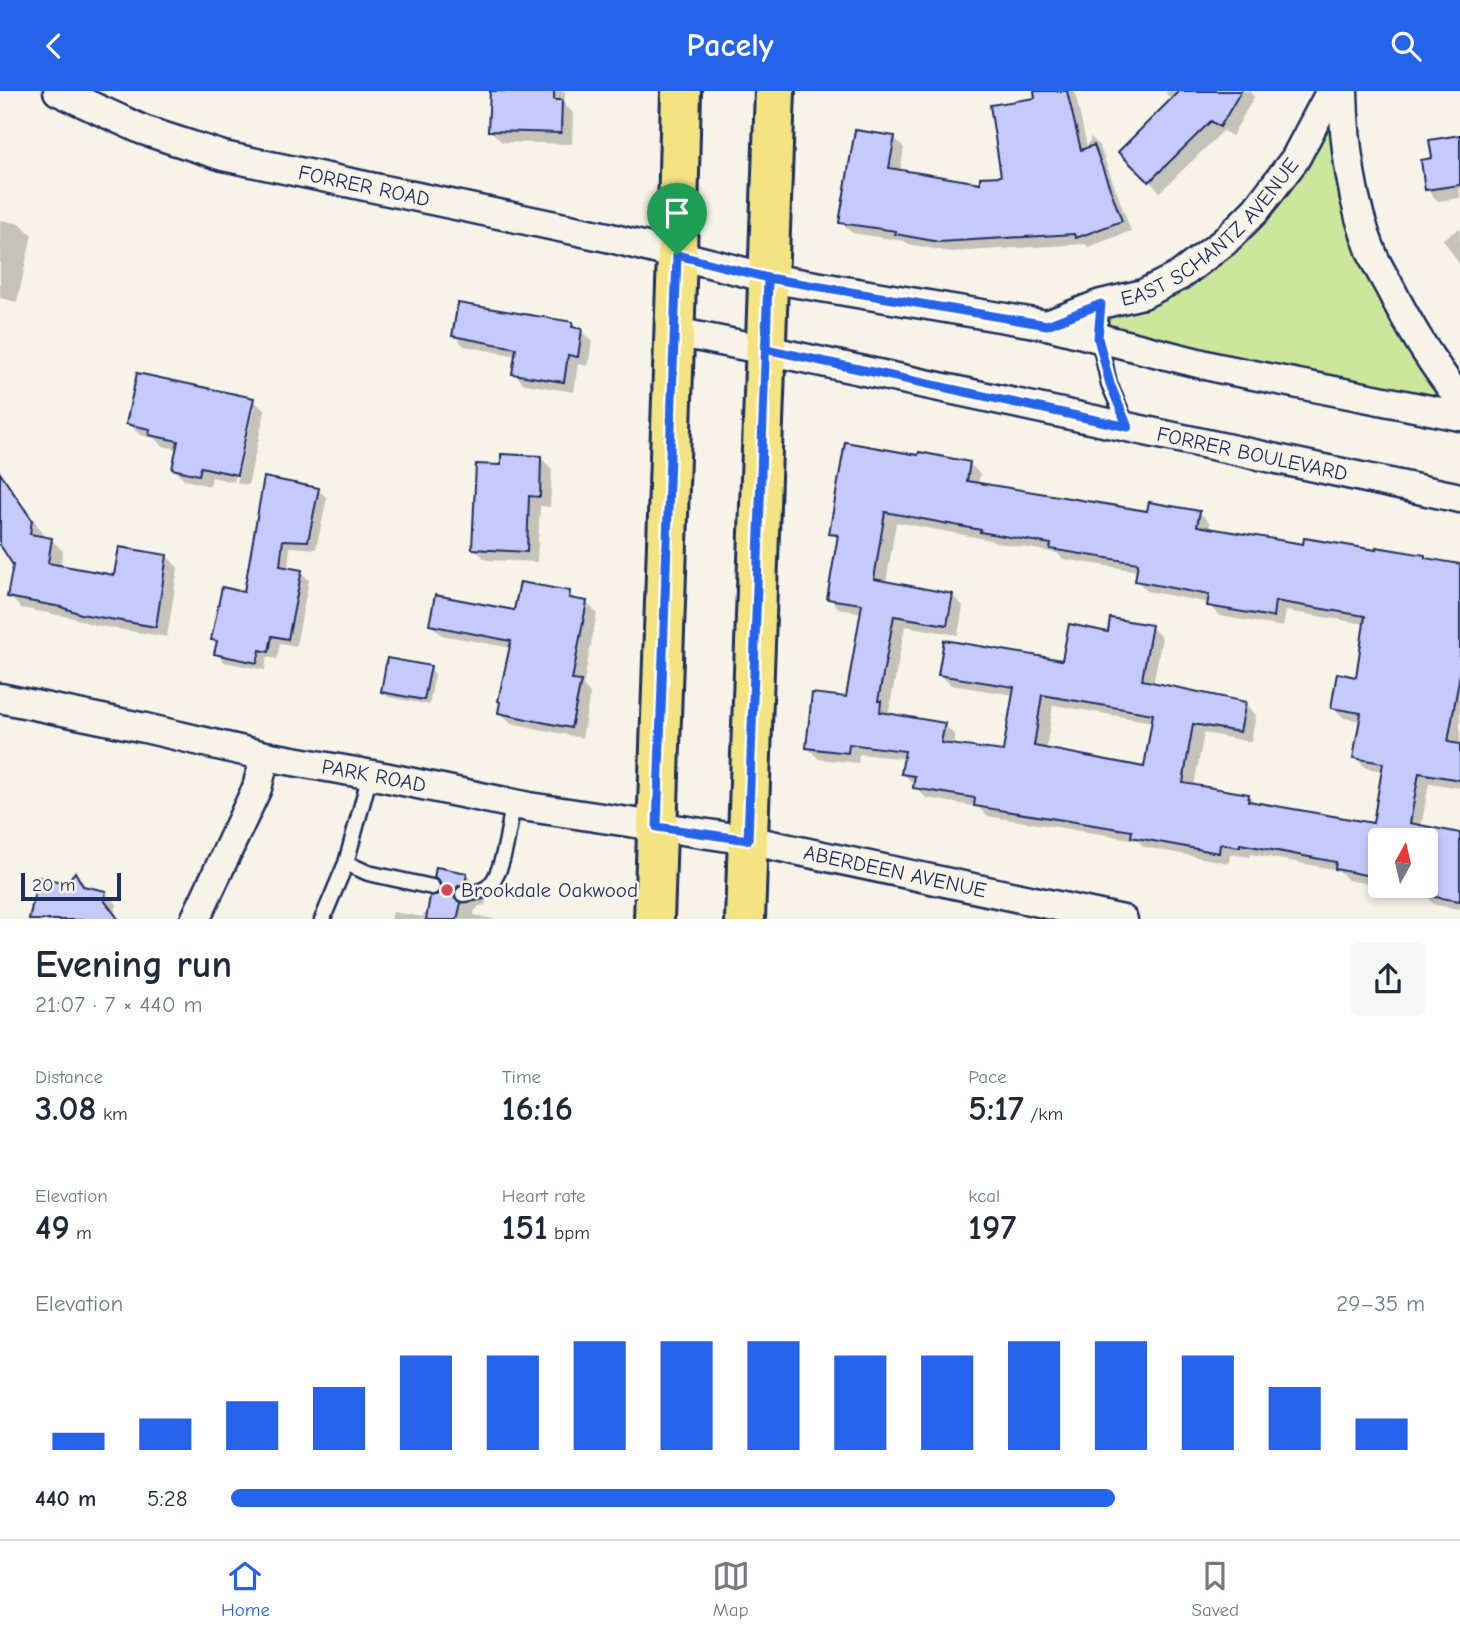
<!DOCTYPE html>
<html lang="en">
<head>
<meta charset="utf-8">
<style>
  :root { --surface:#fff; --page:#f6f6f7; --text:#1f2937; --muted:#747a83; --line:#e0e1e3; --accent:#2563eb }
  body { margin:0; font-family:"Comic Neue",sans-serif; background:var(--page); color:var(--text); height:100vh; display:flex; flex-direction:column; font-size:26px; white-space:nowrap }
  * { box-sizing:border-box; margin:0 }
  p { font-size:23px; color:var(--muted) }
  .icon { flex:none; width:38px; height:38px; fill:none; stroke:currentColor; stroke-width:2; stroke-linecap:round; stroke-linejoin:round }
  .map { position:relative; height:828px; overflow:hidden }
  .panel { display:flex; flex-direction:column; background:var(--surface); flex:1 }
  .panel>* { flex:none }
  .needle { width:46px; rotate:8deg }
  .buttons { position:absolute; left:1368px; top:737px; display:grid; gap:14px }
  .buttons a { display:grid; place-items:center; width:70px; height:70px; border-radius:7px; background:var(--surface); box-shadow:0 4px 10px #0003; font-size:35px }
  .scale { position:absolute; left:21px; bottom:18px; width:100px; box-sizing:border-box; padding-left:7px; border:4px solid #1b2f5e; border-top:0; font-size:19px; line-height:24px; white-space:nowrap; color:#1b2f5e; -webkit-text-stroke:5px #f7f3e8; paint-order:stroke }
  .pin { position:absolute; display:grid; place-items:center; width:60px; height:60px; color:#fff; margin:-72px -30px; border-radius:50% 50% 50% 0; rotate:-45deg; box-shadow:0 0 7px #0007 }
  .pin .icon { rotate:45deg }
  .round { display:grid; place-items:center; flex:none; width:74px; height:74px; border-radius:7px; background:var(--page) }
  .overview { display:flex; align-items:center; justify-content:space-between; height:119px; padding:0 35px }
  h1 { font-size:38px; font-weight:700; line-height:52px }
  .figures { display:grid; grid-template-columns:repeat(3,1fr); gap:10px; height:119px; padding:7px 35px }
  .figures div { display:grid; align-content:center }
  .figures b { font-size:35px; font-weight:700 }
  .figures small { font-size:19px; font-weight:400 }
  .figures p { font-size:19px }
  .chart { height:196px; padding:14px 35px }
  .chart p { display:flex; justify-content:space-between }
  .chart svg { width:100%; height:126px; margin-top:7px; stroke:var(--accent); stroke-width:6 }
  ul { padding:0 35px; list-style:none; font-size:23px }
  li { display:grid; grid-template-columns:112px 84px 1fr; align-items:center; height:52px }
  li i { height:18px; border-radius:9px; background:var(--accent) }
  header { display:flex; justify-content:space-between; align-items:center; height:91px; padding:0 35px; background:var(--accent); color:#fff; font-size:32px; font-weight:700 }
  .dock { display:flex; justify-content:space-around; align-items:center; height:98px; border-top:2px solid var(--line); background:var(--surface); font-size:19px; color:var(--muted) }
  .dock a { display:grid; justify-items:center; gap:4px }
  .dock .current { color:var(--accent) }
  .map>svg:first-child { display:block }
</style>
</head>
<body>
<header><svg class="icon" aria-label="back" viewBox="0 0 24 24"><path d="M15 5l-7 7 7 7"/></svg>Pacely<svg class="icon" aria-label="search" viewBox="0 0 24 24"><circle cx="10" cy="10" r="6"/><path d="M15 15l6 6"/></svg></header>
<div class="map">
<svg width="1460" height="829" viewBox="0 0 1460 829">
  <rect width="100%" height="100%" fill="#f7f3e8"/>
  <filter id="ink" filterUnits="userSpaceOnUse"><feTurbulence type="fractalNoise" baseFrequency=".0143" numOctaves="2"/><feDisplacementMap in="SourceGraphic" scale="14" xChannelSelector="R" yChannelSelector="G"/><feConvolveMatrix kernelMatrix="1 2 1 2 8 2 1 2 1" color-interpolation-filters="sRGB"/></filter>
  <g filter="url(#ink)">
    <path fill="#cce69c" stroke="#748a7d" stroke-width="2" d="M1331,0L1353,100L1460,325L1099,247L1101,213L1224,151Z"/>
    <path fill="#0003" fill-rule="evenodd" d="M492,0H565V14L573,22L572,53L502,51L490,39Z
      M1035,0H1074L1075,1L1087,56L1091,46L1100,56L1131,140L1088,156L1085,153L950,161L908,153L904,150L852,142L841,131L894,46L904,57L900,81L982,94L1003,86L1037,9Z
      M1167,0H1252L1251,2L1254,6L1232,45L1223,40L1160,101L1121,61L1173,9L1166,3Z
      M1460,46V107L1438,110L1426,98L1434,69Z
      M0,129L21,133L32,144L17,211L0,207Z
      M1460,137V174L1443,148Z
      M572,233L592,250L588,275L578,273L574,301L524,293L514,282L517,265L464,255L454,244Z
      M253,309L265,320L248,394L237,392L254,315H251L234,391L212,386L210,395L185,389L174,378L178,358L162,355L154,347L140,344L128,332Z
      M541,367L552,378L550,416L540,415L537,471L486,469L474,457L502,376Z
      M969,372L980,383L978,393L1149,423L1199,421L1210,432L1209,439L1304,455L1424,466L1427,469L1460,475V697L1429,692L1421,736L1460,743V818L1435,814L1424,803L1348,789L1338,779L1251,763L1250,766L1230,763L1229,772L1144,756L1137,749L987,725L978,716L926,707L903,682L906,668L859,663L858,672L819,668L808,657L847,608L863,522L840,518L829,507L839,450L831,442ZM896,431L990,449L993,451L1057,462L1063,468L1138,480L1136,489L1147,500L1209,512V514L1220,525L1283,536L1286,520L1366,533L1357,588L1333,616L1344,627L1362,630L1355,666L1366,677L1383,680L1374,734L1257,714L1248,704L1194,695L1204,642L1251,651L1256,624L1245,613L1153,593L1162,547L1151,536L1109,543L1063,571L940,584L951,594L1014,604L1005,662L953,655L955,644L944,634L891,624L889,620L905,535L958,544L963,515L952,504L886,492ZM1053,614L1153,631L1145,678L1046,659ZM1381,749H1426V794H1381Z
      M266,388L318,399L327,407L316,458L290,456L288,478L301,481L309,489L296,555L280,552L277,568L267,566L265,579L224,571L216,562L218,554L213,549L245,503Z
      M14,406L26,417L43,442L42,447L52,449L63,460L60,476L116,486L167,465L178,477L167,546L94,534L74,527L21,517L9,505L15,474L0,451V415Z
      M569,502L577,510L586,511L597,522L583,595L590,603L582,647L511,632L500,621L511,557L442,544L431,534L516,521Z
      M430,577L435,583L429,614L388,606L382,600Z
      M75,783L88,798L105,802L117,813L115,821L119,829H31Z
      M466,784L487,805L485,814L479,815L474,821V824L498,829H391L393,821L423,826L424,823L429,825L443,798L441,792L436,786Z"/>
    <path fill="#c6c9fc" stroke="#1b2f5e" stroke-width="2" fill-rule="evenodd" d="M490,0H554V9H562L561,42L488,40Z
      M1034,0H1067L1081,59L1094,54L1122,130L1076,147L1074,143L939,151L895,143L896,140L839,132L855,39L895,45L889,77L980,92V86L1001,85L990,14L1035,7Z
      M1179,0H1241L1220,36L1211,30L1149,91L1118,61Z
      M1460,44V94L1425,99L1421,69L1432,67L1429,49Z
      M458,212L573,231L572,236L582,238L578,266L568,264L564,291L512,283L516,257L452,245Z
      M137,282L254,307L237,384L201,376L199,384L172,378L178,350L149,344L150,338L126,333Z
      M845,351L918,364L919,361L970,371L967,390L1147,420L1149,411L1200,420L1197,435L1303,453L1304,447L1376,459V456L1425,464V467L1460,473V583L1448,651L1460,653V689L1419,682L1410,732L1460,742V810L1422,804L1424,795L1422,794H1426V749H1381V787L1335,778L1336,771L1240,753V756L1220,753L1219,762L1131,746L1132,740L974,715L975,707L913,697L915,685L901,683L905,660L849,653L848,662L806,657L812,602L846,606L862,513L827,508L838,444L829,443ZM885,421L981,439L980,441L1051,453L1050,458L1138,472L1135,490L1209,504L1207,515L1273,526L1275,510L1365,525L1356,586L1337,582L1331,617L1361,622L1353,667L1383,672L1373,732L1248,710L1249,703L1183,692L1193,633L1240,641L1246,611L1142,589L1152,534L1110,527L1108,541L1069,533L1062,569L944,549L938,584L1014,596L1003,660L941,652L945,632L880,621L881,610H878L894,525L947,534L953,503L874,488ZM1042,604L1153,623L1144,676L1034,655Z
      M501,363L541,365L540,406L529,405L527,461L472,458L476,373L501,374Z
      M0,382L32,429L30,443L52,447L48,472L114,484L119,456L167,464L156,536L81,523L61,516L7,506L13,474L0,454Z
      M264,386L319,397L308,450L283,449L280,475L302,479L288,548L272,545L269,561L260,559L257,572L214,563L217,550L211,549L222,496L244,501Z
      M520,491L570,500L569,507L587,510L572,589L581,590L571,637L498,622L500,611L498,610L511,550L429,534L435,504L514,519Z
      M387,567L431,575L424,609L381,601Z
      M436,776L467,782L465,793L458,795L454,800L455,808L461,812L457,829H426L430,805L439,803L441,797L439,789L434,787Z
      M75,781L83,795L106,800L104,809L119,829H29L38,786L66,792Z"/>
    <g fill="none" stroke-linecap="round" stroke-linejoin="round">
      <defs>
        <path id="lane" d="M1101,213L1099,247L1109,293L1128,336
          M346,772L368,782L432,796
          M463,803C470,802 478,802 485,798C504,788 509,733 513,713
          M322,829L346,772L370,684"/>
        <g id="street">
          <path id="s1" d="M58,0L143,39L223,65L607,146L768,187L1047,234L1218,277L1460,325"/>
          <path d="M1343,0C1344,52 1352,114 1372,162C1376,173 1383,184 1389,195C1409,235 1432,273 1460,308"/>
          <path id="s2" d="M1047,234L1101,213L1143,203L1179,185L1224,151L1256,119L1295,68L1331,0"/>
          <path id="s3" d="M675,241L766,259L1460,407"/>
          <path id="s4" d="M0,607L145,637L265,665L384,686L529,716L748,749L1123,829"/>
          <path d="M195,829L257,697L265,665"/>
        </g>
        <path id="primary" d="M654,829L677,164L681,0
          M745,829L775,0"/>
      </defs>
      <use href="#lane" stroke="#1b2f5e" stroke-width="19"/>
      <use href="#street" stroke="#1b2f5e" stroke-width="33"/>
      <use href="#primary" stroke="#1b2f5e" stroke-width="44"/>
      <use href="#lane" stroke="#f7f3e8" stroke-width="14"/>
      <use href="#street" stroke="#f7f3e8" stroke-width="28"/>
      <use href="#primary" stroke="#f4e382" stroke-width="38"/>
    </g>
  </g>
  <g fill="none" stroke-linecap="round" stroke-linejoin="round" filter="url(#ink)">
    <defs>
      <path id="route" d="M677,164L657,736L748,749L768,187L1047,234L1101,213L1098,247L1110,293L1128,336L766,258L768,187L677,164"/>
    </defs>
    <use href="#route" stroke="#fff" stroke-width="14"/>
    <use href="#route" stroke="#2563eb" stroke-width="9"/>
  </g>
  <circle fill="#d1495b" stroke="#f7f3e8" stroke-width="2.5" cx="447" cy="799" r="7"/>
  <g text-anchor="middle" dominant-baseline="central" stroke-width="5" stroke-linejoin="round" paint-order="stroke">
    <g font-size="21" fill="#1b2f5e" stroke="#f7f3e8">
      <text stroke="none"><textPath href="#s1" startOffset="322">FORRER ROAD</textPath></text>
      <text stroke="none"><textPath href="#s2" startOffset="192">EAST SCHANTZ AVENUE</textPath></text>
      <text stroke="none"><textPath href="#s3" startOffset="590">FORRER BOULEVARD</textPath></text>
      <text stroke="none"><textPath href="#s4" startOffset="382">PARK ROAD</textPath></text>
      <text stroke="none"><textPath href="#s4" startOffset="912">ABERDEEN AVENUE</textPath></text>
    </g>
    <g font-size="21" fill="#1b2f5e" stroke="#f7f3e8" text-anchor="start">
      <text x="461" y="799">Brookdale Oakwood</text>
    </g>
  </g>
</svg>
<div class="buttons">
<a><svg class="needle" viewBox="-14 -14 28 28"><path d="M0-13l5 13h-10z" fill="#e53935"/><path d="M0 13l5-13h-10z" fill="#747a83"/></svg></a>
</div>
<div class="scale">20 m</div>
<div class="pin" style="left:677px;top:164px;background:#1e9e55"><svg class="icon" aria-label="arrive" viewBox="0 0 24 24"><path d="M6 21V4h12l-3 4 3 4H6"/></svg></div>
</div>
<section class="panel">
<div class="overview"><div><h1>Evening run</h1><p>21:07 · 7 × 440 m</p></div><a class="round"><svg class="icon" aria-label="share" viewBox="0 0 24 24"><path d="M12 15V3M7 8l5-5 5 5M5 13v7h14v-7"/></svg></a></div>
<div class="figures">
<div><p>Distance</p><b>3.08<small> km</small></b></div>
<div><p>Time</p><b>16:16</b></div>
<div><p>Pace</p><b>5:17<small> /km</small></b></div>
</div>
<div class="figures">
<div><p>Elevation</p><b>49<small> m</small></b></div>
<div><p>Heart rate</p><b>151<small> bpm</small></b></div>
<div><p>kcal</p><b>197</b></div>
</div>
<div class="chart"><p><span>Elevation</span>29–35 m</p>
<svg viewBox="0 0 160 44" preserveAspectRatio="none"><path d="M5 44V38M15 44V33M25 44V27M35 44V22M45 44V11M55 44V11M65 44V6M75 44V6M85 44V6M95 44V11M105 44V11M115 44V6M125 44V6M135 44V11M145 44V22M155 44V33"/></svg>
</div>
<ul>
<li><b>440 m</b>5:28<i style="width:74%"></i></li>
</ul>
</section>
<nav class="dock">
<a class="current"><svg class="icon" aria-label="home" viewBox="0 0 24 24"><path d="M3 11l9-7 9 7M6 9v11h12V9"/></svg>Home</a>
<a><svg class="icon" aria-label="map" viewBox="0 0 24 24"><path d="M3 6l6-2 6 2 6-2v14l-6 2-6-2-6 2zM9 4v14M15 6v14"/></svg>Map</a>
<a><svg class="icon" aria-label="saved" viewBox="0 0 24 24"><path d="M7 4h10v16l-5-4-5 4z"/></svg>Saved</a>
</nav>
</body>
</html>
